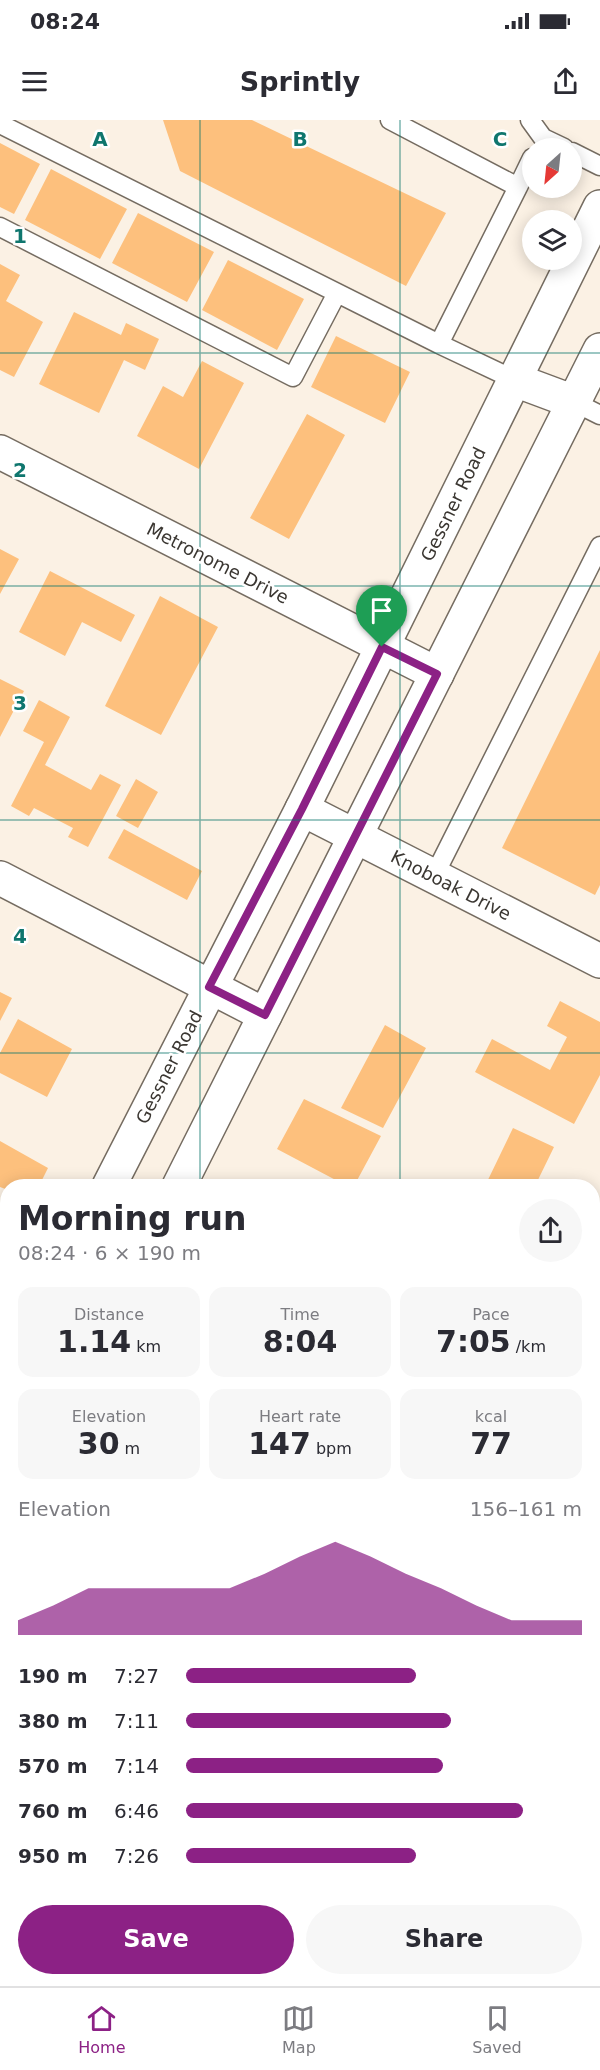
<!DOCTYPE html>
<html lang="en">
<head>
<meta charset="utf-8">
<style>
  :root { --surface:#fff; --page:#f7f7f7; --text:#2b2b33; --muted:#7c7c81; --line:#e1e1e2; --accent:#8c2185 }
  body { margin:0; font-family:"DejaVu Sans",sans-serif; background:var(--page); color:var(--text); height:100vh; display:flex; flex-direction:column; font-size:22px; white-space:nowrap }
  * { box-sizing:border-box; margin:0 }
  p { font-size:20px; color:var(--muted) }
  .icon { flex:none; width:33px; height:33px; fill:none; stroke:currentColor; stroke-width:2; stroke-linecap:round; stroke-linejoin:round }
  .map { position:relative; flex:1; overflow:hidden }
  .side { position:absolute; left:0px; top:1059px; width:600px; height:807px; display:flex; flex-direction:column; background:var(--surface); border-radius:24px 24px 0 0; box-shadow:0 3px 15px #0003 }
  .side>* { flex:none }
  .needle { width:39px; rotate:207deg }
  .buttons { position:absolute; left:522px; top:18px; display:grid; gap:12px }
  .buttons a { display:grid; place-items:center; width:60px; height:60px; border-radius:50%; background:var(--surface); box-shadow:0 3px 15px #0003; font-size:30px }
  .pin { position:absolute; display:grid; place-items:center; width:51px; height:51px; color:#fff; margin:-62px -26px; border-radius:50% 50% 50% 0; rotate:-45deg; box-shadow:0 0 6px #0007 }
  .pin .icon { rotate:45deg }
  .round { display:grid; place-items:center; flex:none; width:63px; height:63px; border-radius:32px; background:var(--page) }
  .overview { display:flex; align-items:center; justify-content:space-between; height:102px; padding:0 18px }
  h1 { font-size:33px; font-weight:700; line-height:45px }
  .figures { display:grid; grid-template-columns:repeat(3,1fr); gap:9px; height:102px; padding:6px 18px }
  .figures div { display:grid; align-content:center; border-radius:15px; background:var(--page); text-align:center }
  .figures b { font-size:30px; font-weight:700 }
  .figures small { font-size:16px; font-weight:400 }
  .figures p { font-size:16px }
  .chart { height:168px; padding:12px 18px }
  .chart p { display:flex; justify-content:space-between }
  .chart svg { width:100%; height:108px; margin-top:6px; fill:var(--accent); opacity:.7 }
  .button { display:flex; gap:12px; margin-top:auto; padding:12px 18px }
  .button a { flex:1; height:69px; border-radius:36px; background:var(--accent); color:#fff; font-size:24px; font-weight:700; line-height:69px; text-align:center }
  .button a+a { background:var(--page); color:var(--text) }
  ul { padding:0 18px; list-style:none; font-size:20px }
  li { display:grid; grid-template-columns:96px 72px 1fr; align-items:center; height:45px }
  li i { height:15px; border-radius:8px; background:var(--accent) }
  .status { display:flex; justify-content:space-between; align-items:center; height:42px; padding:0 30px; background:var(--surface); direction:ltr }
  .status svg { height:16px; fill:currentColor }
  header { display:flex; justify-content:space-between; align-items:center; height:78px; padding:0 18px; background:var(--surface); font-size:27px; font-weight:700 }
  .menu { display:flex; justify-content:space-around; align-items:center; height:84px; border-top:2px solid var(--line); background:var(--surface); font-size:16px; color:var(--muted) }
  .menu a { display:grid; justify-items:center; gap:3px }
  .menu .selected { color:var(--accent) }
  .map>svg:first-child { display:block }
</style>
</head>
<body>
<div class="status"><b>08:24</b><svg viewBox="0 0 49 12"><path d="M0 12V9h3v3zM5 12V6h3v6zM10 12V3h3v9zM15 12V0h3v12zM26 1h20v11H26zM47 4h2v5h-2z"/></svg></div>
<header><svg class="icon" aria-label="menu" viewBox="0 0 24 24"><path d="M4 6h16M4 12h16M4 18h16"/></svg>Sprintly<svg class="icon" aria-label="share" viewBox="0 0 24 24"><path d="M12 15V3M7 8l5-5 5 5M5 13v7h14v-7"/></svg></header>
<div class="map">
<svg width="600" height="1866" viewBox="0 0 600 1866">
  <rect width="100%" height="100%" fill="#fbf1e4"/>
  <path fill="#f9e1ec" d="M7,1476L8,1858H592L593,1647L600,1651V1866H0V1491Z"/>
  <path fill="#fdc07d" d="M163,0H252L446,93L406,166L180,51Z
    M0,23L40,44L14,94L0,87Z
    M51,49L127,89L100,139L25,100Z
    M138,93L214,132L187,182L112,143Z
    M228,140L304,179L277,230L202,190Z
    M0,144L20,155L6,181L43,202L14,257L0,250Z
    M74,192L121,215L126,203L159,219L145,250L124,240L99,293L39,264Z
    M336,216L410,252L385,303L311,267Z
    M202,241L244,263L199,349L137,316L163,266L183,277Z
    M307,294L345,315L289,419L250,398Z
    M0,429L19,439L0,474Z
    M50,451L135,495L121,522L82,502L65,536L19,512Z
    M160,476L218,507L161,615L105,586Z
    M600,530V765L595,775L502,728Z
    M0,559L24,571L0,617Z
    M39,580L70,597L45,645L91,670L100,654L121,665L88,727L68,717L73,708L34,688L29,696L11,686L44,622L23,611Z
    M136,659L158,672L138,708L116,696Z
    M124,709L202,751L187,780L108,738Z
    M0,872L12,878L0,901Z
    M560,881L600,902V955L574,1004L475,952L492,919L550,950L567,917L547,906Z
    M18,899L72,929L47,977L0,953V933Z
    M385,905L426,928L383,1008L341,988Z
    M304,979L381,1016L354,1066H347L277,1029Z
    M513,1008L554,1027L535,1066H485Z
    M0,1021L48,1048L39,1066H8V1070L0,1067Z
    M597,1423L600,1424V1486L592,1482V1432Z"/>
  <g fill="none" stroke-linecap="round" stroke-linejoin="round">
    <defs>
      <path id="service" d="M390,0L518,67L532,38
        M530,0L543,18L564,28
        M0,4L439,224L515,260
        M572,32L600,46
        M0,107L293,257L337,173
        M439,224L518,67
        M574,282L600,295
        M434,756L600,426"/>
      <path id="minor" d="M0,332L437,554
        M592,1162L600,1147
        M0,1165L8,1169
        M592,1318L600,1324"/>
      <path id="tertiary" d="M302,689L600,841
        M0,758L265,895
        M0,1371L8,1375
        M592,1612L600,1615"/>
      <path id="secondary" d="M515,260L574,282
        M109,1066L302,689L600,87
        M179,1066L600,230
        M0,1287L8,1272
        M0,1420L8,1406"/>
    </defs>
    <use href="#service" stroke="#756c61" stroke-width="21"/>
    <use href="#minor" stroke="#756c61" stroke-width="36"/>
    <use href="#tertiary" stroke="#756c61" stroke-width="36"/>
    <use href="#secondary" stroke="#756c61" stroke-width="36"/>
    <use href="#service" stroke="#fff" stroke-width="18"/>
    <use href="#minor" stroke="#fff" stroke-width="33"/>
    <use href="#tertiary" stroke="#fff" stroke-width="33"/>
    <use href="#secondary" stroke="#fff" stroke-width="33"/>
  </g>
  <g fill="none" stroke-linecap="round" stroke-linejoin="round">
    <defs>
      <path id="route" d="M382,527L437,554L265,895L209,867L302,689Z"/>
    </defs>
    <use href="#route" stroke="#fff" stroke-width="12"/>
    <use href="#route" stroke="#8c2185" stroke-width="8"/>
  </g>
  <path fill="none" stroke="#0f766e" stroke-width="1.5" stroke-opacity="0.55" d="M200,0V1066M400,0V1066M0,233H600M0,466H600M0,700H600M0,933H600M0,1166H8M592,1166H600M0,1400H8M592,1400H600M0,1633H8M592,1633H600M200,1858V1866M400,1858V1866"/>
  <g text-anchor="middle" dominant-baseline="central" stroke-width="5" stroke-linejoin="round" paint-order="stroke">
    <g font-size="18" fill="#3b3732" stroke="#fff">
      <text transform="translate(453 384) rotate(-64)">Gessner Road</text>
      <text transform="translate(218 443) rotate(27)">Metronome Drive</text>
      <text transform="translate(451 765) rotate(27)">Knoboak Drive</text>
      <text transform="translate(169 947) rotate(-63)">Gessner Road</text>
    </g>
  </g>
  <g font-size="20" text-anchor="middle" font-weight="bold" fill="#0f766e" stroke="#fff" stroke-width="5" stroke-linejoin="round" paint-order="stroke">
    <text x="100" y="26">A</text>
    <text x="300" y="26">B</text>
    <text x="500" y="26">C</text>
    <text x="20" y="123">1</text>
    <text x="20" y="357">2</text>
    <text x="20" y="590">3</text>
    <text x="20" y="823">4</text>
  </g>
</svg>
<div class="buttons">
<a><svg class="needle" viewBox="-14 -14 28 28"><path d="M0-13l5 13h-10z" fill="#e53935"/><path d="M0 13l5-13h-10z" fill="#7c7c81"/></svg></a>
<a><svg class="icon" aria-label="layers" viewBox="0 0 24 24"><path d="M12 4l9 5-9 5-9-5zM3 14l9 5 9-5"/></svg></a>
</div>
<div class="pin" style="left:382px;top:527px;background:#1e9e55"><svg class="icon" aria-label="arrive" viewBox="0 0 24 24"><path d="M6 21V4h12l-3 4 3 4H6"/></svg></div>
<section class="side">
<div class="overview"><div><h1>Morning run</h1><p>08:24 · 6 × 190 m</p></div><a class="round"><svg class="icon" aria-label="share" viewBox="0 0 24 24"><path d="M12 15V3M7 8l5-5 5 5M5 13v7h14v-7"/></svg></a></div>
<div class="figures">
<div><p>Distance</p><b>1.14<small> km</small></b></div>
<div><p>Time</p><b>8:04</b></div>
<div><p>Pace</p><b>7:05<small> /km</small></b></div>
</div>
<div class="figures">
<div><p>Elevation</p><b>30<small> m</small></b></div>
<div><p>Heart rate</p><b>147<small> bpm</small></b></div>
<div><p>kcal</p><b>77</b></div>
</div>
<div class="chart"><p><span>Elevation</span>156–161 m</p>
<svg viewBox="0 0 160 44" preserveAspectRatio="none"><path d="M0 44V38L10 32L20 25L30 25L40 25L50 25L60 25L70 19L80 12L90 6L100 12L110 19L120 25L130 32L140 38L150 38L160 38V44z"/></svg>
</div>
<ul>
<li><b>190 m</b>7:27<i style="width:58%"></i></li>
<li><b>380 m</b>7:11<i style="width:67%"></i></li>
<li><b>570 m</b>7:14<i style="width:65%"></i></li>
<li><b>760 m</b>6:46<i style="width:85%"></i></li>
<li><b>950 m</b>7:26<i style="width:58%"></i></li>
</ul>
<div class="button"><a>Save</a><a>Share</a></div>
</section>
</div>
<nav class="menu">
<a class="selected"><svg class="icon" aria-label="home" viewBox="0 0 24 24"><path d="M3 11l9-7 9 7M6 9v11h12V9"/></svg>Home</a>
<a><svg class="icon" aria-label="map" viewBox="0 0 24 24"><path d="M3 6l6-2 6 2 6-2v14l-6 2-6-2-6 2zM9 4v14M15 6v14"/></svg>Map</a>
<a><svg class="icon" aria-label="saved" viewBox="0 0 24 24"><path d="M7 4h10v16l-5-4-5 4z"/></svg>Saved</a>
</nav>
</body>
</html>
